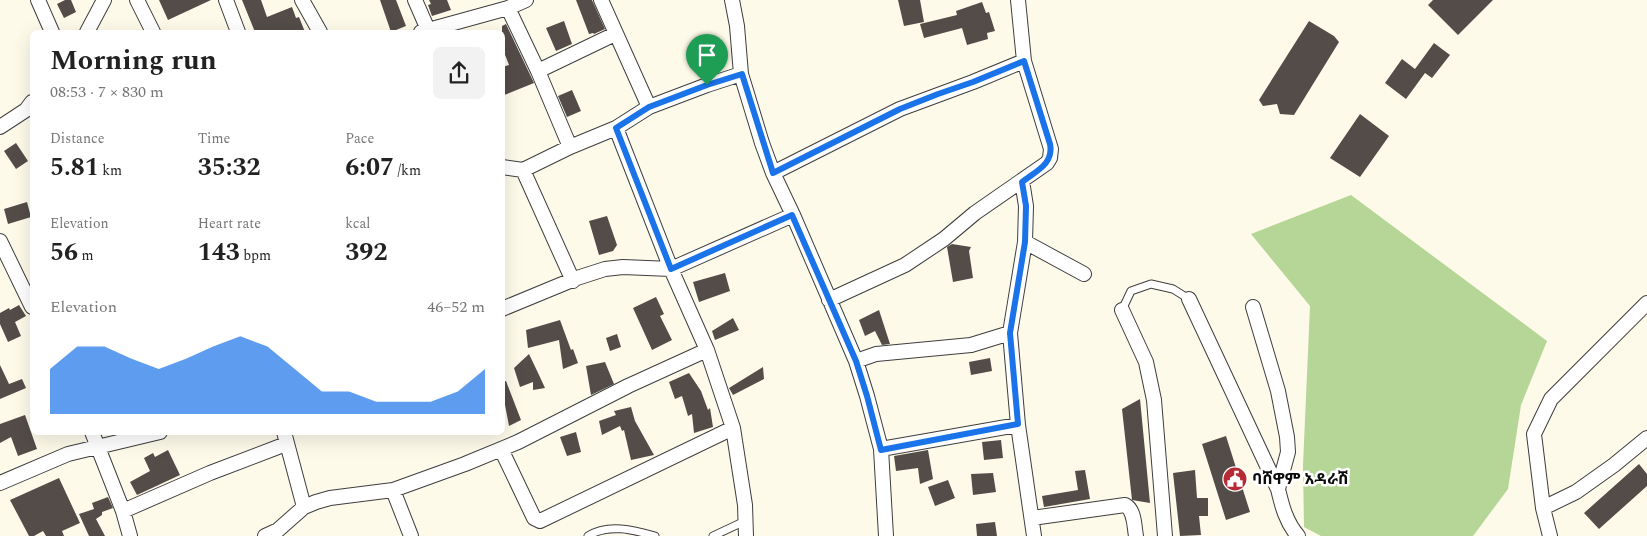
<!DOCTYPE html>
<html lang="en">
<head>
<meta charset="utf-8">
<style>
  :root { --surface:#fff; --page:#f2f2f2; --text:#222; --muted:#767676; --accent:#1a73e8 }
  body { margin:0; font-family:Spectral,"Noto Sans Ethiopic",serif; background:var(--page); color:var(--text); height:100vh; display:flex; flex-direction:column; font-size:19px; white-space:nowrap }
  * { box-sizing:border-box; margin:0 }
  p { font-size:16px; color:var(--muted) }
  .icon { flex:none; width:28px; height:28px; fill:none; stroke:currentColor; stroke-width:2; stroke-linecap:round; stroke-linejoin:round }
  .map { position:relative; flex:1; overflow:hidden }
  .details { position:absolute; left:30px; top:30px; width:475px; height:405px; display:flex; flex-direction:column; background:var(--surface); border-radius:8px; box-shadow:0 5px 20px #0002 }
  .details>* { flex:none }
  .pin { position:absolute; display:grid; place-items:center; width:42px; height:42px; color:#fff; margin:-51px -21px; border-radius:50% 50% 50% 0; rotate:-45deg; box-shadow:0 0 5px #0007 }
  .pin .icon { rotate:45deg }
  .round { display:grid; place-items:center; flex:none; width:52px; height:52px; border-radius:8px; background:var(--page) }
  .headline { display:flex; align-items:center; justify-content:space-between; height:85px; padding:0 20px }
  h1 { font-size:28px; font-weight:700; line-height:38px }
  .figures { display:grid; grid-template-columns:repeat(3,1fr); gap:8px; height:85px; padding:5px 20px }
  .figures div { display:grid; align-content:center }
  .figures b { font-size:25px; font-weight:700 }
  .figures small { font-size:14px; font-weight:400 }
  .figures p { font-size:14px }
  .chart { height:140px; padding:10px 20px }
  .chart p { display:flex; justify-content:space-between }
  .chart svg { width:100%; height:90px; margin-top:5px; fill:var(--accent); opacity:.7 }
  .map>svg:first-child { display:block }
</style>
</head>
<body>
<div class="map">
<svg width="1647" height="536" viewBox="0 0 1647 536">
  <rect width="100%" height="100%" fill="#fefaea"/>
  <path fill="#b5d696" d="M1351,195L1547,341L1521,405L1508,489L1473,536H1321L1304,527L1303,465L1310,306L1251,234Z"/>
  <path fill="#534c48" d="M65,0H71L76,12L64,18L57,4Z
    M159,0H211L168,20Z
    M242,0H261L267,17L292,7L296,18L299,17L305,32H255Z
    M380,0H396L406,26L391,32Z
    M429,0H447L451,10L432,16L428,5L431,4Z
    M576,0H592L605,29L594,34L593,33L589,34Z
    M898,0H920L924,22L904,26Z
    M1433,0H1493L1458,35L1428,5Z
    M982,2L986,13L989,12L995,31L987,33L988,39L967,45L962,28L924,38L920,24L957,15L956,11Z
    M564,21L572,44L556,51L546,28Z
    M1309,21L1334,36L1339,42L1294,115L1280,114L1277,104L1263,106L1259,100Z
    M506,24L534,83L502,96V67L509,65L502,47V26Z
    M1434,43L1450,55L1432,78L1425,73L1406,99L1385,83L1402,59L1415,69Z
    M572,90L581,111L567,117L558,96Z
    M1360,114L1389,136L1360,177L1330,158Z
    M16,143L28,161L16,169L4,151Z
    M27,202L31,217L8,224L4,209Z
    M607,216L617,245L613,251L599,255L589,221Z
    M952,244L971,247L969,251L973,278L953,282L947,247Z
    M725,273L730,291L699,302L693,282Z
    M656,297L664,314L660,316L672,340L652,350L633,308Z
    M19,305L26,316L15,322L21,336L8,342L0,324V313L9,308L10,310Z
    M879,310L890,344L882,345L875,331L865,336L859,320Z
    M733,318L739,330L715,340L712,331Z
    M560,320L571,350L573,349L578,363L563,369L559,340L528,348L526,330Z
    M617,334L621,347L610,351L606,338Z
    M529,354L539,375L545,388L533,390V382L520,387L514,368Z
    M990,358L992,371L971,375L969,362Z
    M605,362L614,384L591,395L586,366Z
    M0,365L9,384L22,379L26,388L0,399Z
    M763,367L764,379L733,395L729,388Z
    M689,373L701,391L708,410L710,408L713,427L694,433L692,414L688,416L682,396L675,399L669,382Z
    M506,381L521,420L509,426L502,389V382Z
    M1140,399L1150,503L1132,500L1122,409Z
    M631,407L635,421L654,455L631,460L624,430L622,431L620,426L602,435L599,421L616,415L614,411Z
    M25,415L37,449L18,456L11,437L0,443V424Z
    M576,432L581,452L567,456L560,437Z
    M1226,436L1250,512L1226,520L1202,444Z
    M1001,440L1003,458L984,460L982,442Z
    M168,450L180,475L137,495L130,482L150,471L144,458L153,453L155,457Z
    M928,450L933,479L920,484L918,468L896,471L894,456Z
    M1639,464L1647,474V486L1599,529L1584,513Z
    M1085,470L1090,499L1044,507L1042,496L1078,490L1075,471Z
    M1195,470L1197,498H1208V516H1199L1201,535L1180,536L1173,473Z
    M993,473L996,492L973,495L971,474Z
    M59,478L80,523L62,531L64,536H46L43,531L34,536H29L10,500Z
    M948,480L955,498L935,506L928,487Z
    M108,497L113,508L102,512V515L96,519L105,536H89L79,514L94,509L92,503Z
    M995,522L997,536H977L976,524Z"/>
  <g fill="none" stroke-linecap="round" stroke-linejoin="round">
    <defs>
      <path id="service" d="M1122,310L1131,291L1151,284L1173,289L1189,299
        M588,536C608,523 634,530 655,536
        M713,536L745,521"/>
      <path id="minor" d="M38,0L52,32
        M137,0L153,32
        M226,0L238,32
        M302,0L320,32
        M415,0L429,32
        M601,0L649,107
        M732,0L737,26L741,74L762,143L773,173L793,215L856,361L867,396L881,449L886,536
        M508,8L538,71L570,147
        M87,32L104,0
        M421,32L508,8L526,0
        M538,71L615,34
        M0,127L26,110L32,102
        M616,128L671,269L707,350L733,428L745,505L746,536
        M502,167L523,170L570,147L616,128L649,107L707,85L741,74
        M523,170L573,281
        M773,173L900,109L973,82L1024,61
        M1022,181L1026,206L1025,242L1010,333L1018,425L1034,536
        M0,241L32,307
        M1025,242L1084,274
        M1189,299L1278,489C1282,506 1286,522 1298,536
        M829,300L905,265L944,239L975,213L1047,163L1050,158L1051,149L1024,61L1018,0
        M1253,307L1278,391L1287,437L1288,452L1278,489
        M502,309L577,278L605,269L623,267L671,269L793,215
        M1122,310L1146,362L1154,400L1165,536
        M856,361L876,354L971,345L1010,333
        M92,432L123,511L130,536
        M284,432L304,507
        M501,449L534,518L540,521L733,428
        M881,449L1018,425
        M0,483L68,454L160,432
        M393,490L411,536
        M1543,508L1576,492L1614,465L1647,438
        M123,511L210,473L286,444
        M1032,518L1125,505C1135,510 1134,526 1136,536
        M265,536L278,530L304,507L316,502L330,498L393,490L465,464L518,442L628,386L707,350
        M1550,536L1543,508L1534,434L1551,399L1647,303"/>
    </defs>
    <use href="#service" stroke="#3e3e3e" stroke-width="9"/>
    <use href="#minor" stroke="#3e3e3e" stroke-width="16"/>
    <use href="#service" stroke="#fff" stroke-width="7"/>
    <use href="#minor" stroke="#fff" stroke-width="14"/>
  </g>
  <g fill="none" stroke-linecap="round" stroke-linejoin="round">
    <defs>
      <path id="route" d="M1024,61L1050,144C1054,164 1036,171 1022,182L1026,206L1025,242L1010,333L1018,424L881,450L867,396L856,361L792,215L671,269L616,128L649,107L707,85L742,74L773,173L900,109L938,94L973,82Z"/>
    </defs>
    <use href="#route" stroke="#fff" stroke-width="10"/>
    <use href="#route" stroke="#1a73e8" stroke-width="6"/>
  </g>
  <defs>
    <symbol id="civic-disc" viewBox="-11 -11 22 22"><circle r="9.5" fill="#b52a35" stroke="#fff"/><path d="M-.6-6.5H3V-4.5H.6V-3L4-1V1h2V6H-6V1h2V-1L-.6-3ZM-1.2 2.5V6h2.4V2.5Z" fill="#fff"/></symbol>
  </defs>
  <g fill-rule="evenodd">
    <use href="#civic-disc" x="1221" y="465" width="28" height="28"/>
  </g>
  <g text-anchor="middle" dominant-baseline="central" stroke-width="5" stroke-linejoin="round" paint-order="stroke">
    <g font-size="16" font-weight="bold" fill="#0b0b0b" stroke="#fff" text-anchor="start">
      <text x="1252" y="479">ባሸዋም አዳራሽ</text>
    </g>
  </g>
</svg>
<div class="pin" style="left:707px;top:85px;background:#1e9e55"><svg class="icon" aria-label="arrive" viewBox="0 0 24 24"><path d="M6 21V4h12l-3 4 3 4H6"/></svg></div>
<section class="details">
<div class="headline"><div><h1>Morning run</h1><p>08:53 · 7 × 830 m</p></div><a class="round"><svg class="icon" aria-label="share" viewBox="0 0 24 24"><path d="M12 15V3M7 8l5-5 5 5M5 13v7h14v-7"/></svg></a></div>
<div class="figures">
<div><p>Distance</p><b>5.81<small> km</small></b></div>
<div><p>Time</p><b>35:32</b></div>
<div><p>Pace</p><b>6:07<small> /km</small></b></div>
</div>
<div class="figures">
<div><p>Elevation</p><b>56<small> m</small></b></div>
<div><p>Heart rate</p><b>143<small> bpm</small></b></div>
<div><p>kcal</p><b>392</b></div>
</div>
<div class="chart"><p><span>Elevation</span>46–52 m</p>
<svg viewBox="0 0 160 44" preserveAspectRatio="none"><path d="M0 44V22L10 11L20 11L30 17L40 22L50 17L60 11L70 6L80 11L90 22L100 33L110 33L120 38L130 38L140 38L150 33L160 22V44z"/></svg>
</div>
</section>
</div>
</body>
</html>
